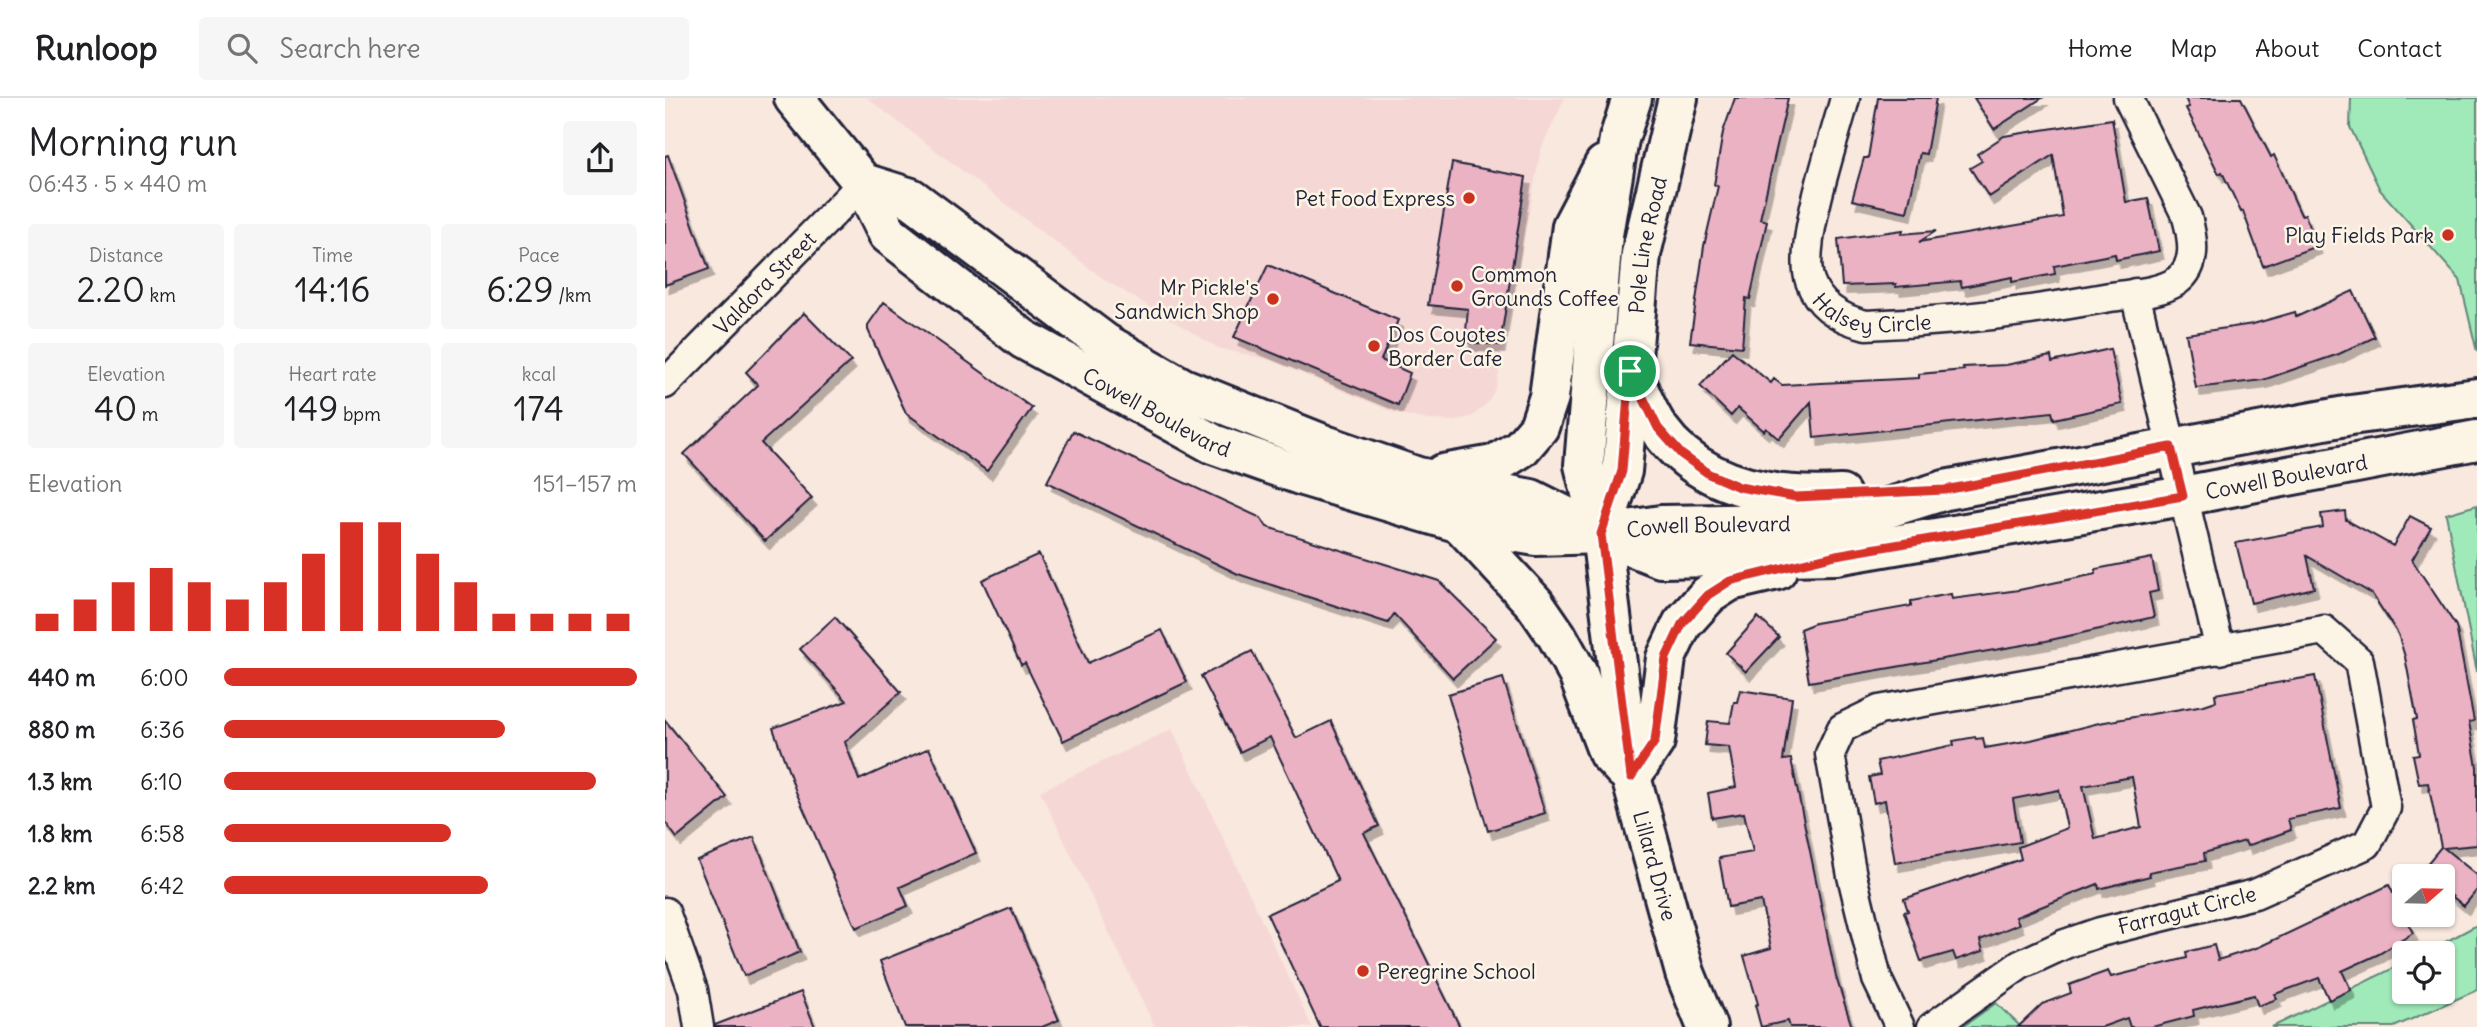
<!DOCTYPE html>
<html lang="en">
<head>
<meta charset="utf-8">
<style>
  :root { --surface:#fff; --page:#f6f6f6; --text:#202124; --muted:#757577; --line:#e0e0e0; --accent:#d93025 }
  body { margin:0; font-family:Delius,sans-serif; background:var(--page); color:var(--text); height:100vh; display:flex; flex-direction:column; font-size:26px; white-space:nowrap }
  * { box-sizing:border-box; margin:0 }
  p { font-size:23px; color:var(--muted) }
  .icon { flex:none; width:38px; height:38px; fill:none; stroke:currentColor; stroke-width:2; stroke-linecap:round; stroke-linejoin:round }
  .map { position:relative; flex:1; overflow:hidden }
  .sheet { display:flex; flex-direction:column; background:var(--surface); width:665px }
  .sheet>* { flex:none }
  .needle { width:46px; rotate:70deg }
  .controls { position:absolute; left:1727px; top:766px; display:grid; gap:14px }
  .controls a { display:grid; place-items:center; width:63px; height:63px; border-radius:7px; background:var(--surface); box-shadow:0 2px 5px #0004; font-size:35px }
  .pin { position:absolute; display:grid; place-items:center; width:60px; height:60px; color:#fff; margin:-30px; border:4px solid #fff; border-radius:50%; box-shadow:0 2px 7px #0007 }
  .round { display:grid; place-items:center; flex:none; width:74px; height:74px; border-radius:7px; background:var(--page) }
  .overview { display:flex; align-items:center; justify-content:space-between; height:119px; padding:0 28px }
  h1 { font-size:38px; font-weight:600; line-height:52px }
  .metrics { display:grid; grid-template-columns:repeat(3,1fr); gap:10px; height:119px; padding:7px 28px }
  .metrics div { display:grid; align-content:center; border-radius:7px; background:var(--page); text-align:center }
  .metrics b { font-size:35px; font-weight:600 }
  .metrics small { font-size:19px; font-weight:400 }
  .metrics p { font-size:19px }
  .chart { height:196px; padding:14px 28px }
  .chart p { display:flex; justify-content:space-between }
  .chart svg { width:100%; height:126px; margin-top:7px; stroke:var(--accent); stroke-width:6 }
  ul { padding:0 28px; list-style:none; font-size:23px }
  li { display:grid; grid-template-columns:112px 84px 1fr; align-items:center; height:52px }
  li i { height:18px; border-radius:9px; background:var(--accent) }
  header { display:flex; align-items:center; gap:42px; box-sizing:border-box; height:98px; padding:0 35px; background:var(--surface); border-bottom:2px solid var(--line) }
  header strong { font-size:33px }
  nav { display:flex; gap:38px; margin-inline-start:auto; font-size:24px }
  .search { width:490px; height:63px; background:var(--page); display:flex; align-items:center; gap:18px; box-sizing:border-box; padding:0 24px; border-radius:7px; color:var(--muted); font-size:26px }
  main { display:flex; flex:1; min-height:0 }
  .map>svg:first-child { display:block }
</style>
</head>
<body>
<header>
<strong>Runloop</strong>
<div class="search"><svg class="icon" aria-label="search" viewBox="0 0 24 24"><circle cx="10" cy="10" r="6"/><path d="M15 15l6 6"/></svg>Search here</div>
<nav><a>Home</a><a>Map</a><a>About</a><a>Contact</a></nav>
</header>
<main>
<section class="sheet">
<div class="overview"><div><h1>Morning run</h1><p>06:43 · 5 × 440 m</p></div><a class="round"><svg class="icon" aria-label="share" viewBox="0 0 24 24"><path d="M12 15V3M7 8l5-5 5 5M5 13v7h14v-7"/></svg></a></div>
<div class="metrics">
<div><p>Distance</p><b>2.20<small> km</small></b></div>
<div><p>Time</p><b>14:16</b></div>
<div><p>Pace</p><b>6:29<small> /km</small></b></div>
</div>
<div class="metrics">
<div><p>Elevation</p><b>40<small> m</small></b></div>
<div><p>Heart rate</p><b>149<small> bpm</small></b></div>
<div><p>kcal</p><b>174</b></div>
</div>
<div class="chart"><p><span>Elevation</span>151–157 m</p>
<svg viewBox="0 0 160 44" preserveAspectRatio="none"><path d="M5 44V38M15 44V33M25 44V27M35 44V22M45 44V27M55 44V33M65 44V27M75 44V17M85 44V6M95 44V6M105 44V17M115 44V27M125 44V38M135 44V38M145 44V38M155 44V38"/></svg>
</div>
<ul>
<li><b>440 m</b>6:00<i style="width:100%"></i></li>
<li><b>880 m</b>6:36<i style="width:68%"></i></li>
<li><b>1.3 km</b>6:10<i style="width:90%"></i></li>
<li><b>1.8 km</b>6:58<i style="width:55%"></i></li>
<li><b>2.2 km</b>6:42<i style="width:64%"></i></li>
</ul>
</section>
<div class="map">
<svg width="1812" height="929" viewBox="0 0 1812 929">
  <defs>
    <filter id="shadow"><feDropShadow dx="4.5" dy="8" stdDeviation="0" flood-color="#0004"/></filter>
  </defs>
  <rect width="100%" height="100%" fill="#f9e8de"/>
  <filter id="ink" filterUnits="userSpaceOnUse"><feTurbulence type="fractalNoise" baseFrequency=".0143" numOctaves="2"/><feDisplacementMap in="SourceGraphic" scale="14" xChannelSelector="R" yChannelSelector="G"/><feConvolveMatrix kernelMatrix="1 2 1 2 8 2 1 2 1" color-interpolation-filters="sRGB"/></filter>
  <g filter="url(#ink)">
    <path fill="#f5d8d6" d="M202,0H900L876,51L831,289L823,304L808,318L791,323L763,322L730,315L605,262L553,250L440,182Z
      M507,631L647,929H490L375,693Z"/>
    <path fill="#a0eab9" stroke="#61867a" stroke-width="2" d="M1686,0H1812V254L1795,182L1715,92L1685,29Z
      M1812,407V574L1781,416Z
      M1812,827V892L1729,929H1607L1739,865L1740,894H1778V856H1758Z
      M1331,905L1356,929H1297Z"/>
    <path fill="#ebb2c3" stroke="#22223b" stroke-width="2" fill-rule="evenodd" filter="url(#shadow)" d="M1070,0H1123L1095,121L1102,123L1085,201L1081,200L1077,249L1025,244L1039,148L1053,88L1049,87L1058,34Z
      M1213,0H1271L1261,56L1255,55L1242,114L1187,102L1199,60H1203Z
      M1309,0H1377L1329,31Z
      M1520,0H1576L1606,59L1609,57L1636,117L1640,116L1652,148L1598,168L1578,113L1576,114L1557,74L1554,76L1521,10L1524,9Z
      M1447,21L1461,104L1483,100L1494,153L1451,162L1450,156L1389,168L1390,176L1347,184V179L1297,189L1295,183L1231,189V186L1177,188L1173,141L1238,132L1237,136L1271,133L1254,144L1398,119L1388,57L1324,99L1305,70L1317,63L1312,56L1339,38Z
      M3,57L44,171L0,187V58Z
      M787,65L861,79L835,247L800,244L803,211L763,207Z
      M603,167L733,222L716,262L745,275L733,307L569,239Z
      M1688,193L1710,239L1674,256L1598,282L1531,290L1521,236L1588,226L1630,214L1631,219Z
      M219,204L367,310L322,373L241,315L203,232V227Z
      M139,215L186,263L96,345L147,400L100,443L19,356L93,287L81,274Z
      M1445,251L1457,306L1389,321L1387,314L1149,340L1146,304L1114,341L1101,330L1099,333L1073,310L1066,318L1035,288L1067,253L1106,285L1109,281L1117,287L1254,280V276L1299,272L1298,269L1341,267L1386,258L1387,264Z
      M408,333L596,420L602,429L774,483L831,540L788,580L729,516L723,525L573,476L382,384Z
      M1680,413L1681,422L1728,448L1745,418L1766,429L1747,462L1791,528L1809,623L1804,624L1812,669V747L1779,750L1812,777V792L1799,808L1778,791V779H1751L1776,749L1763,685L1754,686L1748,657L1754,656L1748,622L1752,621L1740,559L1733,536L1707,496L1642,458L1649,490L1586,505L1571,445L1658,429L1656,416Z
      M374,456L423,565L497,532L522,584L398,643L360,565L356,567L317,482Z
      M1487,460L1493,493L1484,495L1489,519L1381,543L1144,584L1135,531L1150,525L1246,508V503L1286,496L1287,501L1354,492L1431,476V471Z
      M170,519L236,594L180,644L194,682L264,650L311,755L235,789L243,808L191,830L131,694L108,630L182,603L135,551Z
      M1093,519L1114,539L1081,574L1061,555Z
      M587,553L631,640L666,623L714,728L699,735L795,929H655L602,816L673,783L605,639L575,654L536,578Z
      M1650,578L1676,710L1623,721L1626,732L1582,748L1580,743L1539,755L1540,763L1484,774L1485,778L1434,791L1433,786L1351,819L1354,826L1315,842L1318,853L1291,862L1288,854L1256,863L1239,814L1243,813L1239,801L1356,761L1353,749L1402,730L1394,692L1348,701L1355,744L1230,765L1220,702L1209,705L1204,679L1215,677L1212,663L1289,647L1288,643L1310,639L1311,641L1318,640L1320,650L1366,642L1434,625L1539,607L1551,603L1550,596ZM1467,679L1476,729L1430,741L1418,688Z
      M838,580L880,715L823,733L783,596Z
      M1075,592L1127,600L1118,662L1126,661L1171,879L1187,929H1125L1123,923L1096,929L1090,907L1093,906L1079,858L1106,850L1096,803L1063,809L1054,760L1088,754L1079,715L1047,720L1043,695L1071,689L1064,649L1040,647L1043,623L1065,625L1069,604H1072Z
      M0,622L62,699L12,740L0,724Z
      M89,739L135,854L79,878L32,762Z
      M1724,787L1748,835L1714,856L1677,873L1686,892L1664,902L1654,880L1610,896L1612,901L1593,908L1589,897L1528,912L1529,918L1487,929H1465L1462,920L1437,929H1353L1377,906L1406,895L1404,887L1443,873L1446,879L1522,860L1521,854L1549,847L1553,862L1594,849Z
      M346,810L394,922L377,929H240L215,863Z
      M136,894L150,929H50V927Z"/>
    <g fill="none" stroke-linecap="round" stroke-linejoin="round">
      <defs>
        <g id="street">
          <path id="s1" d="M1180,0C1170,40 1132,147 1145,183C1154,209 1176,221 1201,227C1284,224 1364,214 1445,199C1465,196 1495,195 1512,183C1533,167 1528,141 1522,119L1463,0"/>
          <path d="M1470,195L1555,552"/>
          <path id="s2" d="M0,286L198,85"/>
          <path d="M0,814L28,892L34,929"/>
          <path d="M1235,929L1212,881L1187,778L1165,656L1177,630L1214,612L1659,532L1694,563L1721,710L1702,746L1590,796L1435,834L1400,846L1355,867L1267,929"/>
        </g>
        <g id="secondary">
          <path id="s3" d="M129,0L198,85L223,136L358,241L548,346L641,379L795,425L871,438L936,436L996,427L1129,425L1197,418L1280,392L1686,317L1812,300"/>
          <path id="s4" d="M967,0L954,41L938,137L919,367L936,436L966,679L1020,875L1042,929"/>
          <path id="s5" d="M198,85L246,100L440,245L518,290L660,347L753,379L866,401L936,436L996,460L1171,457L1518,398L1812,342"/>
          <path d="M966,273C974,292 982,314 994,331C1036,390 1109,401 1176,397"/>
          <path d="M778,376L829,367L856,350L874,329L884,299L907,128L939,67"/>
          <path d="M795,425L870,506L892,538L913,576L943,655L959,672"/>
          <path id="s6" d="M936,436L957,373L976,156L1013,0"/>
          <path d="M966,679L990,643L1001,560L1017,526L1043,497L1065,483L1112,472"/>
        </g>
      </defs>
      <use href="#street" stroke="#22223b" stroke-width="33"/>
      <use href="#secondary" stroke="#22223b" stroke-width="44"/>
      <use href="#street" stroke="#fcf5e5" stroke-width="28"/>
      <use href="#secondary" stroke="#fcf5e5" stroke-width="38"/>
    </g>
  </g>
  <g fill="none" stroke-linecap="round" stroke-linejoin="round" filter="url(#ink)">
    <defs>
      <path id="route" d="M965,273L993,330L1016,356L1044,376L1074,389L1131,399L1280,392L1506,349L1518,398L1171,457L1065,483L1043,497L1017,526L1001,560L990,643L966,679L936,436L957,373Z"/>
    </defs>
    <use href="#route" stroke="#fff" stroke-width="14"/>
    <use href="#route" stroke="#d93025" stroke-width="9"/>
  </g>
  <g fill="#c8321e" stroke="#fcf5e5" stroke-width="2.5">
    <circle cx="804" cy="100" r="7"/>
    <circle cx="1783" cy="137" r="7"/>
    <circle cx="792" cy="188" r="7"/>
    <circle cx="608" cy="201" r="7"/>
    <circle cx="709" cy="248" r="7"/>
    <circle cx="698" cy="873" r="7"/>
  </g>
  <g text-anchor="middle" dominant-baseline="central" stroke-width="5" stroke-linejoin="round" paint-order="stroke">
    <g font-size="21" fill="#22223b" stroke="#fcf5e5" text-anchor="end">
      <text x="790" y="100">Pet Food Express</text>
      <text x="1769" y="137">Play Fields Park</text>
      <text x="806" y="176" text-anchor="start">Common<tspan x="806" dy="24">Grounds Coffee</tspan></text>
      <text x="594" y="189">Mr Pickle's<tspan x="594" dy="24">Sandwich Shop</tspan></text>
      <text x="723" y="236" text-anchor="start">Dos Coyotes<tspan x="723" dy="24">Border Cafe</tspan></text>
      <text x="712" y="873" text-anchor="start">Peregrine School</text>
    </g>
    <g font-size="21" fill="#22223b" stroke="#fcf5e5">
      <text stroke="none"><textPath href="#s6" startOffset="294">Pole Line Road</textPath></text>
      <text stroke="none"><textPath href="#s2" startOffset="142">Valdora Street</textPath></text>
      <text stroke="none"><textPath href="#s1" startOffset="266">Halsey Circle</textPath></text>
      <text stroke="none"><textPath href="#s3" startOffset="490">Cowell Boulevard</textPath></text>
      <text stroke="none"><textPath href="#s5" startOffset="1524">Cowell Boulevard</textPath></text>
      <text stroke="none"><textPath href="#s3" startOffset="1064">Cowell Boulevard</textPath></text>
      <text stroke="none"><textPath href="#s4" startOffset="779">Lillard Drive</textPath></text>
      <text transform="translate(1522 812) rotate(-14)">Farragut Circle</text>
    </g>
  </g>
</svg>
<div class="controls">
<a><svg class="needle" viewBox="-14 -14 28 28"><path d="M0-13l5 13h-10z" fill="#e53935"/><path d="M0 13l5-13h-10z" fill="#757577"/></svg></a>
<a><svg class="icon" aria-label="locate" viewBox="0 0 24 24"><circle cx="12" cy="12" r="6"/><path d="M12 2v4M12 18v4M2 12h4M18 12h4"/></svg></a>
</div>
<div class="pin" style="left:965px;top:273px;background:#1e9e55"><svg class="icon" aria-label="arrive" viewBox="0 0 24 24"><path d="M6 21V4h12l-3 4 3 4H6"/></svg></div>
</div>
</main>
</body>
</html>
